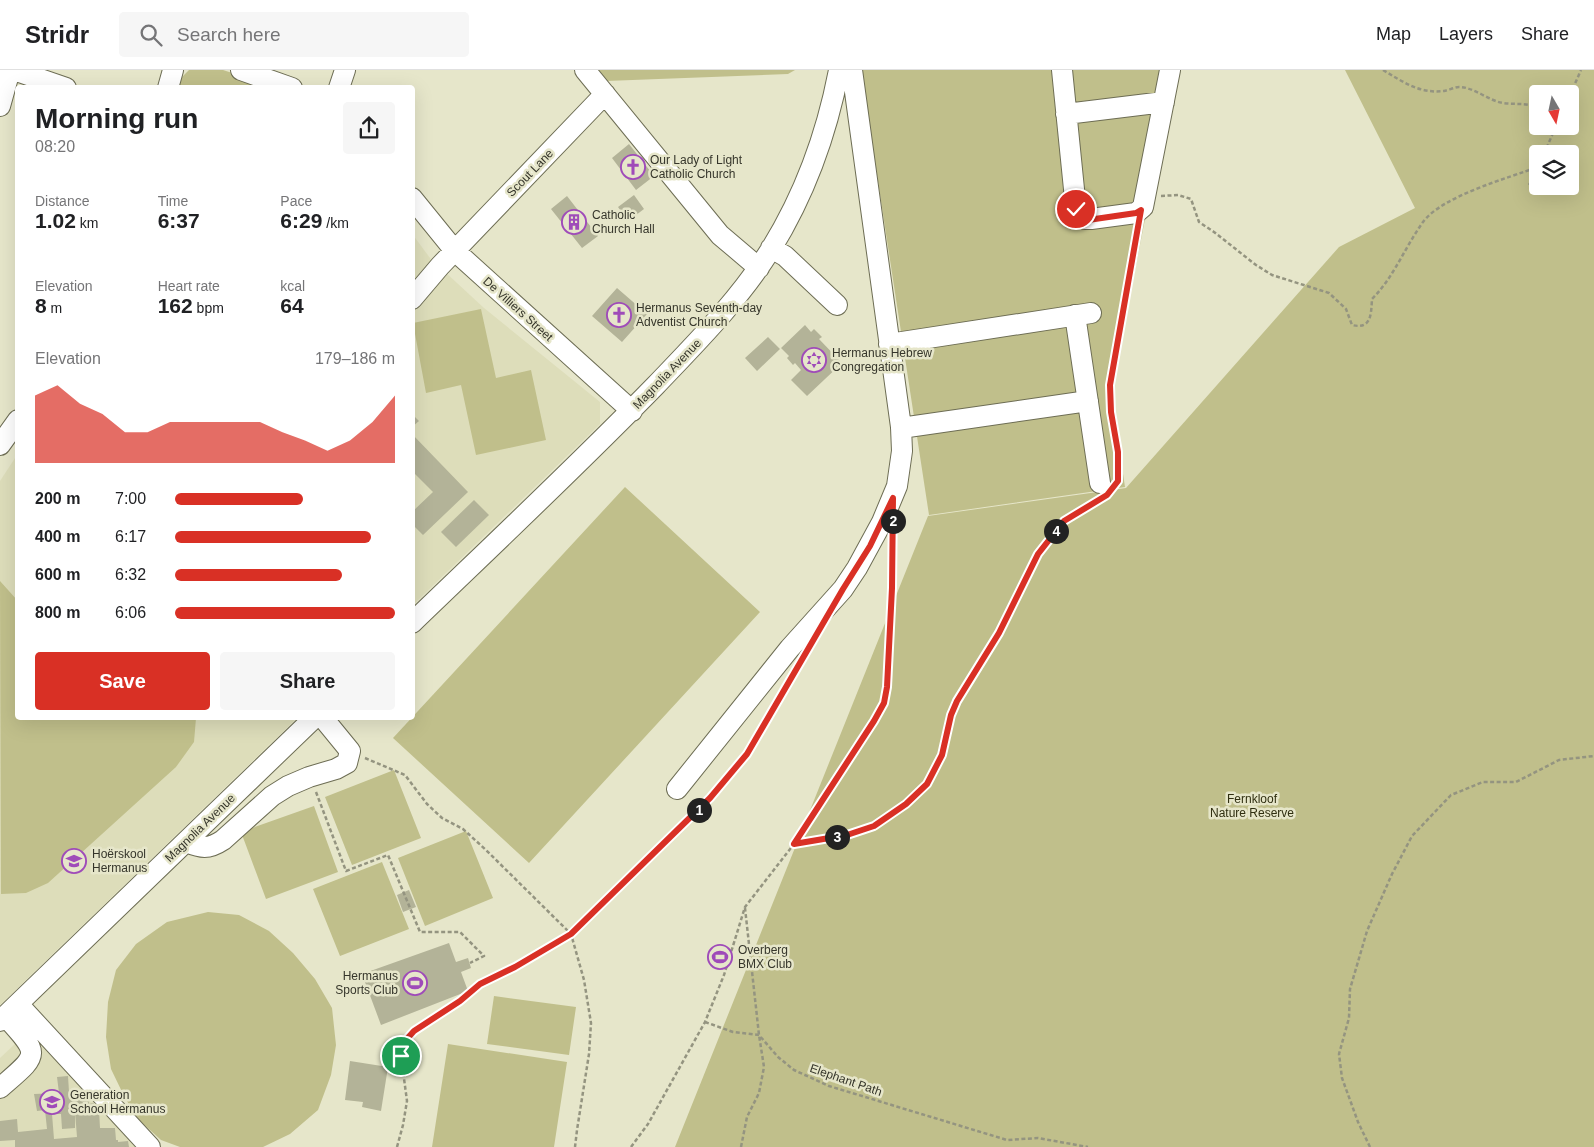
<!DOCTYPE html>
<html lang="en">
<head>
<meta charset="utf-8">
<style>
  :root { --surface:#fff; --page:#f6f6f6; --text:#202124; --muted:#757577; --line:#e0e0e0; --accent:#d93025 }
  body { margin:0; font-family:Helvetica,sans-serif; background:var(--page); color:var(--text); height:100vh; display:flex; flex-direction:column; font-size:19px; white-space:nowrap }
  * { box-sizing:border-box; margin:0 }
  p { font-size:16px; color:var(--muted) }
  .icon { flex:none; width:28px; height:28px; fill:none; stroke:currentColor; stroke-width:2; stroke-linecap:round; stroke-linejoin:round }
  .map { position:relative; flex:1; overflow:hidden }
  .details { position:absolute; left:15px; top:15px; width:400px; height:635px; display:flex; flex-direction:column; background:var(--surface); border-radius:5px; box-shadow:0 5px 20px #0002 }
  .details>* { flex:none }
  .needle { width:32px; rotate:171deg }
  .fabs { position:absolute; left:1529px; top:15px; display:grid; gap:10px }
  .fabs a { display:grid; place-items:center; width:50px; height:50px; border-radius:5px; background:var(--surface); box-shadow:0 5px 20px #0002; font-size:25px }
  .pin { position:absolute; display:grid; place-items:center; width:42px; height:42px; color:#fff; margin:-21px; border:2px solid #fff; border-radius:50%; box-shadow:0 1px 5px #0007 }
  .km { position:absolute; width:25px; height:25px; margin:-12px; border-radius:50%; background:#222; color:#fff; font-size:14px; line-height:25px; text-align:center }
  .round { display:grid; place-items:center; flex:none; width:52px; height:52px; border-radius:5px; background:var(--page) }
  .head { display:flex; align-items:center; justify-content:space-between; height:85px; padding:0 20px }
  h1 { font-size:28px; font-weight:700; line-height:38px }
  .figures { display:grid; grid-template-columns:repeat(3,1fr); gap:8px; height:85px; padding:5px 20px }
  .figures div { display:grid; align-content:center }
  .figures b { font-size:21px; font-weight:700 }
  .figures small { font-size:14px; font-weight:400 }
  .figures p { font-size:14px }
  .chart { height:140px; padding:10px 20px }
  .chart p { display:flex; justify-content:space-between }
  .chart svg { width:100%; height:90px; margin-top:5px; fill:var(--accent); opacity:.7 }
  .primary-button { display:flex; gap:10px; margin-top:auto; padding:10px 20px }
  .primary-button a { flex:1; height:58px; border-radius:5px; background:var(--accent); color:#fff; font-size:20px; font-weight:700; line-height:58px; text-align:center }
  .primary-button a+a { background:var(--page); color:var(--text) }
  ul { padding:0 20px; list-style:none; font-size:16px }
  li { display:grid; grid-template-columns:80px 60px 1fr; align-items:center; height:38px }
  li i { height:12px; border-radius:6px; background:var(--accent) }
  header { display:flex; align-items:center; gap:30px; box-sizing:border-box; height:70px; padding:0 25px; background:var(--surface); border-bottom:1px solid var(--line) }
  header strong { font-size:24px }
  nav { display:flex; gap:28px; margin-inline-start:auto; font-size:18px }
  .search { width:350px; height:45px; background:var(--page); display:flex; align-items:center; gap:12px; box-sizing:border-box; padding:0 18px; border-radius:5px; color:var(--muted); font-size:19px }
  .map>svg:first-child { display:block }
</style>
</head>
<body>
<header>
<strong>Stridr</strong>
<div class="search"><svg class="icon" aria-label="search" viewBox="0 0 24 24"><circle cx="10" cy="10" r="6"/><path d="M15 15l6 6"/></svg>Search here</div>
<nav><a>Map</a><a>Layers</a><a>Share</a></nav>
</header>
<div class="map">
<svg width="1594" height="1077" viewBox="0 0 1594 1077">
  <rect width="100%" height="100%" fill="#e6e6ca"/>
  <path fill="#ddddba" d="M413,165L430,188L484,238L600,332V354L413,535Z
    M17,385L18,648H297L0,935V411Z
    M34,956L144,1077H0V988Z"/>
  <path fill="#c0bf8b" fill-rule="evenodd" d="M189,0H223L275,17L178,18L181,8Z
    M597,0H795L788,4L606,11Z
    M861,0H1174L1111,324L1125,417L929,445Z
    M1345,0H1594V1077H675L928,446L1126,418L1339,177L1415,138ZM1538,24H1570V56H1538ZM1538,84H1570V116H1538Z
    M481,239L496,308L531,300L546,370L476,385L461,315L426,323L413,253Z
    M625,417L760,542L529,793L393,668Z
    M0,511L17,530L18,648H196L194,672L176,697L48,813L26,823L1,824Z
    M394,700L421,768L352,795L325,727Z
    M314,736L338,802L266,829L241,762Z
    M466,761L493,828L425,856L398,788Z
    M382,792L409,859L340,886L313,819Z
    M208,842L239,845L269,861L293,883L315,909L332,938L336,975L331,1005L318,1040L290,1064L263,1077H180L161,1070L139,1050L125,1028L111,999L106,967L108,932L116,900L136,874L167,852Z
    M494,926L576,937L569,985L487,974Z
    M448,974L567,992L554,1077H432Z"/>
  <path fill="#b3b398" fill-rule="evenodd" d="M629,74L654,106L636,120L612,88Z
    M634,125L644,139L628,151L618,137Z
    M567,126L598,166L582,178L551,139Z
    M617,218L647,244L622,272L592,246Z
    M805,255L811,262L814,259L822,267L819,269L842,293L807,326L791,310L801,300L795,293L793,295L787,288L789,286L781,278Z
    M768,267L780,279L757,301L745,288Z
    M412,344L419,351L412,357Z
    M412,364L468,422L423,465L412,454V442L433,422L412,401Z
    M474,430L489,445L456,477L441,462Z
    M409,820L416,837L403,842L397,825Z
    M449,873L456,892L468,888L471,898L461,902L468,921L381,955L362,904Z
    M350,991L388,997L381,1041L362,1037L363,1032L345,1030Z
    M68,1006L69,1022H74L75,1028L88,1027L89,1034L94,1033V1041L99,1040L100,1058H115L116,1070H118V1072L128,1071L129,1077H15V1070L0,1071V1051L17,1049L18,1062L47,1059L45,1040L37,1041L34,1024L59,1023L57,1007ZM75,1042L77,1067L54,1069L52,1044H61L62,1059L75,1058Z"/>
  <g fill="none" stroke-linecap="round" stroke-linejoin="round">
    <defs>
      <path id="minor" d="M14,0L66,18
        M241,0L292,18
        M585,0L720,165L759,198
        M1062,0L1076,139L1079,146L1085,149H1091L1136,143L1143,137L1170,0
        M168,18L173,0
        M339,18L345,0
        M0,36L10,0
        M1066,44L1164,32
        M412,128L455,181L632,341
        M771,178L785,186L837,235
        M412,229L440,196L605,24
        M1075,245L1100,413
        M889,274L1091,243
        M901,358L1088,331
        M0,375L18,350
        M412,553C494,474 577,396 656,315C697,272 739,230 771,179C805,124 827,63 839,0
        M677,719L790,578L843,519L857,498L882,452L897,416L902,381L901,357L852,0
        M186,772C201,778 208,780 223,770L272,726L288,716L309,707L336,699L347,693L350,681L323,648
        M18,934L150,1077
        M0,951L314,648
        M0,1018C39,984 42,986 5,946"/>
    </defs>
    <use href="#minor" stroke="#6d6d54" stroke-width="22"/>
    <path stroke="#949480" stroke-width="2.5" stroke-dasharray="4 2.5" stroke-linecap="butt" d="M1383,0C1403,12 1420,24 1444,21C1449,20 1455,17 1459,17C1474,17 1489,31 1503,33C1516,35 1526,32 1538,38
      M1570,25L1581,0
      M1544,84L1556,56
      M1529,115L1538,100
      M1161,126L1178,125L1191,129L1199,152L1214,162L1256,195L1272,205L1329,223L1346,239L1352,255C1372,260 1371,243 1372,229C1394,207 1405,177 1423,152C1442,126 1508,108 1538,97
      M1116,413L1118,411V382L1111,342L1110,315L1137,160
      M365,688L405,705L427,734L442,748L463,759L486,780L571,864L584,910L591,953L589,984L577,1060L575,1077
      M316,722L346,801L388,785L420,862H460L484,886L470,893
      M794,774L847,765L874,755L906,734L927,714L942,685L951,645L957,631L999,563L1037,484L1064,451L1100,429
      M705,952L733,962L759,965L778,987L794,1000L829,1016L1007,1070L1038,1068L1088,1077
      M397,1077L403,1055L407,1031L401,986L405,971L414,961L460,931L480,914L515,897L571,864L695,744L725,711L747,684L798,595
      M631,1077L648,1054L705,952L724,905L745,837L794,774L874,651L884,633L887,617L892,518L893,467
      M741,1077L747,1047L759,1023L764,997L759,965L745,838
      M1370,1077L1358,1052L1342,1008L1339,984L1349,948L1350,919L1367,861L1392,804L1412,766L1451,725L1483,712H1516L1559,690L1594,686"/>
    <use href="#minor" stroke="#fff" stroke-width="20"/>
  </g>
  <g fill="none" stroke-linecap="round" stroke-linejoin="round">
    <defs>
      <path id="route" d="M401,986L405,971L414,961L460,931L480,914L515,897L571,864L710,728L747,684L843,519L870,476L893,428L892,518L887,617L884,633L874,651L794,774L847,765L874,756L906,734L927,714L942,685L951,645L957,631L999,563L1038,484L1064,451L1107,425L1118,411V382L1111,342L1110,315L1141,140L1136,143L1088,150L1080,146L1076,139"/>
    </defs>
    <use href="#route" stroke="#fff" stroke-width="10"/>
    <use href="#route" stroke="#d93025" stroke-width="6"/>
  </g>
  <defs>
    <symbol id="church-ring" viewBox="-11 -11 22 22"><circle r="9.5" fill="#e6e6ca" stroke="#9f4bb9" stroke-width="1.5"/><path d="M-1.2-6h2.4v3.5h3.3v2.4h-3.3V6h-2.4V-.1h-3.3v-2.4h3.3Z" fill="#9f4bb9"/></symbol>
    <symbol id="building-ring" viewBox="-11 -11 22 22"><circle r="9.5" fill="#e6e6ca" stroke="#9f4bb9" stroke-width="1.5"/><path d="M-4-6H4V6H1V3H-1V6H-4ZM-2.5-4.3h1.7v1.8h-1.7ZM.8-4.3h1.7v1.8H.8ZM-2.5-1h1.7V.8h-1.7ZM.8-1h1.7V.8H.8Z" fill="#9f4bb9"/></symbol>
    <symbol id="synagogue-ring" viewBox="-11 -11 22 22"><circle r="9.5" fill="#e6e6ca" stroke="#9f4bb9" stroke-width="1.5"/><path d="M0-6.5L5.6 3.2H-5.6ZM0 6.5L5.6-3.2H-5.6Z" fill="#9f4bb9"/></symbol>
    <symbol id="school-ring" viewBox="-11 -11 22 22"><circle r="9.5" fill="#e6e6ca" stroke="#9f4bb9" stroke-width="1.5"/><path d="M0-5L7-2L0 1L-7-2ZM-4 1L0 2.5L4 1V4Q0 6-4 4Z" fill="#9f4bb9"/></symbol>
    <symbol id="stadium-ring" viewBox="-11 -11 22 22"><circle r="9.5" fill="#e6e6ca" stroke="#9f4bb9" stroke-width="1.5"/><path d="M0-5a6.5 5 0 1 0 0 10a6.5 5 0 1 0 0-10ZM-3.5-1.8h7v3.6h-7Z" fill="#9f4bb9"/></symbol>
  </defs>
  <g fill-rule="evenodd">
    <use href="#church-ring" x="619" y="83" width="28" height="28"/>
    <use href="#building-ring" x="560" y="138" width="28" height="28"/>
    <use href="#church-ring" x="605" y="231" width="28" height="28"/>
    <use href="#synagogue-ring" x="800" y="276" width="28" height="28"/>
    <use href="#school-ring" x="60" y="777" width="28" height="28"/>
    <use href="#stadium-ring" x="706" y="873" width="28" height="28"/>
    <use href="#stadium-ring" x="401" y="899" width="28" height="28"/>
    <use href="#school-ring" x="38" y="1018" width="28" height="28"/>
  </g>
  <g text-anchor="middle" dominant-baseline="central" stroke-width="5" stroke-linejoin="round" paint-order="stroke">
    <g font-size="12" fill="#36362b" stroke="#e6e6ca" text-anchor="start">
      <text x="650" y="90">Our Lady of Light<tspan x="650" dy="14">Catholic Church</tspan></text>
      <text x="592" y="145">Catholic<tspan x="592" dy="14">Church Hall</tspan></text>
      <text x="636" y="238">Hermanus Seventh-day<tspan x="636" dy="14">Adventist Church</tspan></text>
      <text x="832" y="283">Hermanus Hebrew<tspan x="832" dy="14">Congregation</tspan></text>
      <text x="92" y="784">Hoërskool<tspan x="92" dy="14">Hermanus</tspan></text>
      <text x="738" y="880">Overberg<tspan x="738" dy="14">BMX Club</tspan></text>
      <text x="398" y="906" text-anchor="end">Hermanus<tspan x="398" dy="14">Sports Club</tspan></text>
      <text x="70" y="1025">Generation<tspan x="70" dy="14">School Hermanus</tspan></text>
    </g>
    <g font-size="12" fill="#36362b" stroke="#e6e6ca">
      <text transform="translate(530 103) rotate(-46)">Scout Lane</text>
      <text transform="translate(518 239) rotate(42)">De Villiers Street</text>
      <text transform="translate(667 304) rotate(-46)">Magnolia Avenue</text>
      <text transform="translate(200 758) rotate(-44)">Magnolia Avenue</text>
      <text transform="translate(846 1010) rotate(19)">Elephant Path</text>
    </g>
    <g font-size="12" fill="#302f11" stroke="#e6e6ca">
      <text x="1252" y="729">Fernkloof<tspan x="1252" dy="14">Nature Reserve</tspan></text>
    </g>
  </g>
</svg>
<div class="fabs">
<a><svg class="needle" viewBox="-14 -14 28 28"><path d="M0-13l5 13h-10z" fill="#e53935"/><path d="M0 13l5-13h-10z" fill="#757577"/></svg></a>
<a><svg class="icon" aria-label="layers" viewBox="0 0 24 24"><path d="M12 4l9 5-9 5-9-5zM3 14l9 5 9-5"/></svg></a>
</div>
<div class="pin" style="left:401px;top:986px;background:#1e9e55"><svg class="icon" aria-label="arrive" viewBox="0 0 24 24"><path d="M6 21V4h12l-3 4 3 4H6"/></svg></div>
<div class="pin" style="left:1076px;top:139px;background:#d93025"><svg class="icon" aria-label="check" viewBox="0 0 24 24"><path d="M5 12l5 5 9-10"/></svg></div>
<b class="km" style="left:699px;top:740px">1</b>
<b class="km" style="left:893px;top:451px">2</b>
<b class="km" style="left:837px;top:767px">3</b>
<b class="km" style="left:1056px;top:461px">4</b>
<section class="details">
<div class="head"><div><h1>Morning run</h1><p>08:20</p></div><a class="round"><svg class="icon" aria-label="share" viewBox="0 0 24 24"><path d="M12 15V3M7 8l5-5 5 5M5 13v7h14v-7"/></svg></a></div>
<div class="figures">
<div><p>Distance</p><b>1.02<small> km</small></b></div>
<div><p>Time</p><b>6:37</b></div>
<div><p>Pace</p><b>6:29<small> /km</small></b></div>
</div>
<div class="figures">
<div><p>Elevation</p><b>8<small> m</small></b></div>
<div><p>Heart rate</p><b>162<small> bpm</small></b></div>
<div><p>kcal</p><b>64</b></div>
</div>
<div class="chart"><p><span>Elevation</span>179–186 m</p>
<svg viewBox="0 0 160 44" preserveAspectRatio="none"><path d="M0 44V11L10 6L20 15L30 20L40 29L50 29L60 24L70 24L80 24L90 24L100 24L110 29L120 33L130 38L140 33L150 24L160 11V44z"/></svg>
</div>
<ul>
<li><b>200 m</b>7:00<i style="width:58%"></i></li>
<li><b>400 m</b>6:17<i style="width:89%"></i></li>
<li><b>600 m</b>6:32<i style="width:76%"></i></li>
<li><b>800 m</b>6:06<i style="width:100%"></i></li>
</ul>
<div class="primary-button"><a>Save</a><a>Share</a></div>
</section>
</div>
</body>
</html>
